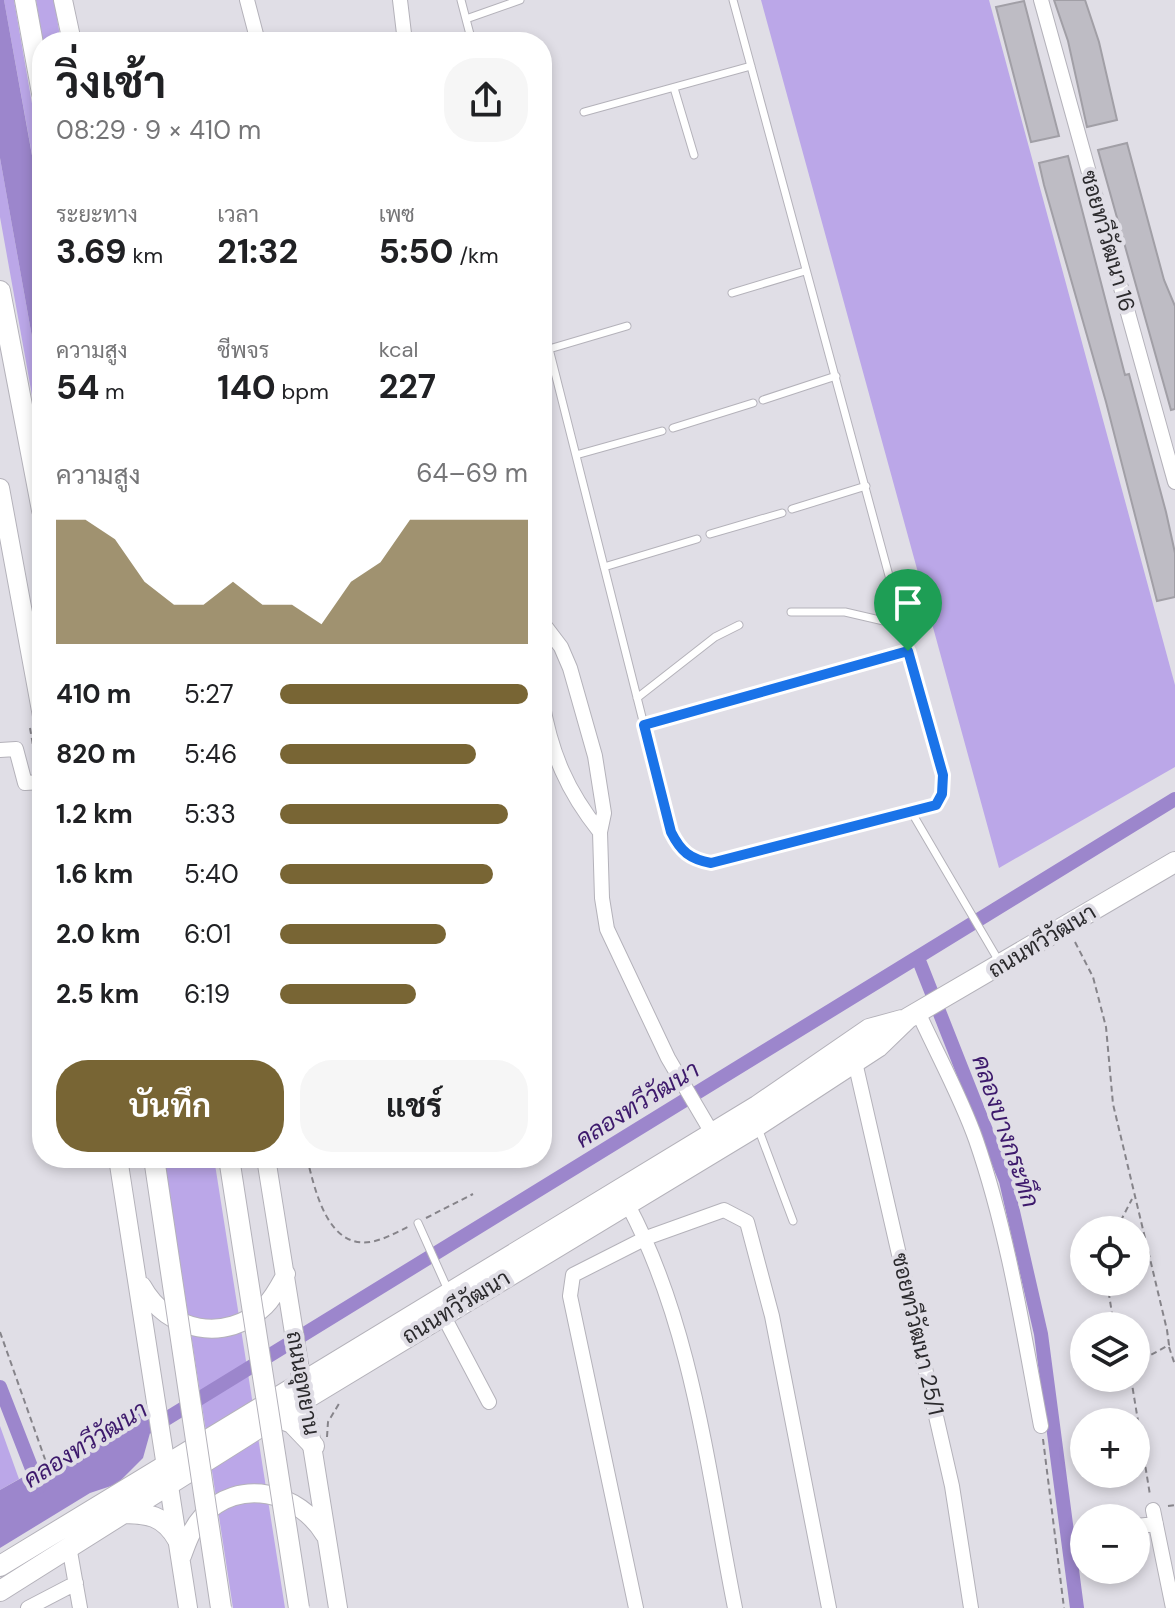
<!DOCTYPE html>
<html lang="th">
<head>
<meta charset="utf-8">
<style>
  :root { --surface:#fff; --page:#f6f6f6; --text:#202124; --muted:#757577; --accent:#786534 }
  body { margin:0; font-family:"DM Sans",Sarabun,sans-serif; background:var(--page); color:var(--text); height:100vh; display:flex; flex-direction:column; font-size:30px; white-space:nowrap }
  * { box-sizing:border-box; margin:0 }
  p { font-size:26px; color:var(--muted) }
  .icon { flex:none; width:44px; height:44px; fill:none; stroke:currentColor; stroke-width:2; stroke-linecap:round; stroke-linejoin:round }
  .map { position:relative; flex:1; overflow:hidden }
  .side { position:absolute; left:32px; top:32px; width:520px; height:1136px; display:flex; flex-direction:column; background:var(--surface); border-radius:32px; box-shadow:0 4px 12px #0003 }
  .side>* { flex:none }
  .tools { position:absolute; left:1070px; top:1216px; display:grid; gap:16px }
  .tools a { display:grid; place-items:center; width:80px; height:80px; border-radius:50%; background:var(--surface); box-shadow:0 4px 12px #0003; font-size:40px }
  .pin { position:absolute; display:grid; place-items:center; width:68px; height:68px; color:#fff; margin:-82px -34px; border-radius:50% 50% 50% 0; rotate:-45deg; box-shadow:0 0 8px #0007 }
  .pin .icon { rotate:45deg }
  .round { display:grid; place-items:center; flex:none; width:84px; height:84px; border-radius:32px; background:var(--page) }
  .summary { display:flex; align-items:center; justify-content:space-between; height:136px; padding:0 24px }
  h1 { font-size:44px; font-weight:700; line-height:60px }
  .figures { display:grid; grid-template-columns:repeat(3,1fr); gap:12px; height:136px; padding:8px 24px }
  .figures div { display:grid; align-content:center }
  .figures b { font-size:34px; font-weight:700 }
  .figures small { font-size:22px; font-weight:400 }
  .figures p { font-size:22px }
  .chart { height:224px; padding:16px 24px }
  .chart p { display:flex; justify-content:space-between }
  .chart svg { width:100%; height:144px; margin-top:8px; fill:var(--accent); opacity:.7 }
  .button { display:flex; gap:16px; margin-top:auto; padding:16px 24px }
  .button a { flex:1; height:92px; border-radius:32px; background:var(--accent); color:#fff; font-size:32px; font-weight:700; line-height:92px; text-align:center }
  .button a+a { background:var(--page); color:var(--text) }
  ul { padding:0 24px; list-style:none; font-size:26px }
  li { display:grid; grid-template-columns:128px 96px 1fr; align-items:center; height:60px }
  li i { height:20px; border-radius:10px; background:var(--accent) }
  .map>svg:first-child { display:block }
</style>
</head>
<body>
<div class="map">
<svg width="1175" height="1608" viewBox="0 0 1175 1608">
  <rect width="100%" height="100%" fill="#e0dee6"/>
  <path fill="#bba7e8" d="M4,0H14L42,161V210Z
    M36,0H54L61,42H43Z
    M761,0H989L1175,685V767L999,868Z
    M0,158L42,393V451L0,217Z
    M164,1158H214L285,1608H233Z
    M0,1426L19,1479L0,1490Z"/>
  <path fill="#9c86cc" d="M0,0H4L42,211V393L0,158Z
    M149,1406L150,1433L143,1458L117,1484L90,1493L0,1548V1490Z"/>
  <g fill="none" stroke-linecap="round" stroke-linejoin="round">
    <path stroke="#9c86cc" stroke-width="14" d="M918,958L1006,1181L1041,1334L1077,1608
      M0,1387L39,1487
      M153,1427L1175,799"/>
  </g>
  <path fill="#bebcc4" stroke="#a19fa6" stroke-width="2" d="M1054,0H1085L1099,42L1117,120L1087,127L1068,41Z
    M1024,1L1059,136L1031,142L996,7Z
    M1127,143L1164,280L1175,306V409L1171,410L1098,150Z
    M1068,156L1125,375L1129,374L1166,512L1175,553V597L1157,601L1106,402L1044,185L1039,163Z"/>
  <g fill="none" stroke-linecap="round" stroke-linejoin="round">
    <defs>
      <path id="service" d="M461,0L472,42
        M733,0L943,775L942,794L936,805L912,813
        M466,19L520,0
        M674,88L694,155
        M584,112L751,66
        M732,293L805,271
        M542,321L671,832C681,852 690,859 711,863L912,813L1000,963
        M549,349L627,326
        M763,400L836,376
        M673,428L753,403
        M576,455L662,431
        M792,509L866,486
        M710,534L782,513
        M604,567L697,539
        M791,612H845L901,625
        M637,698L715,637L739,625
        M644,725L908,651
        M758,1128L793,1221
        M418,1223L448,1290"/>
      <path id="minor" d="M247,0L258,42
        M400,0L405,42
        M1041,0L1175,482
        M542,622L561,647L570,668L595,756L604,813L600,832L602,898L607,929L668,1058L712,1133
        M542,701C551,753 567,791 600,832
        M0,750L16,749L25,783L42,782
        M918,1012C937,1054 961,1097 976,1140C1008,1233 1023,1330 1041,1426
        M855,1062L952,1486L971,1608
        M628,1205C693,1327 708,1473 735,1608
        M443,1315L489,1402
        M1153,1510L1173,1608
        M1136,1526L1156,1524
        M69,1546L80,1608
        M28,1608L76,1583
        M636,1608L570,1296L573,1275L646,1238L724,1210L747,1222L772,1316L829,1608"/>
      <path id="tertiary" d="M63,0L72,42
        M0,488L42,716
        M118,1158L188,1608
        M266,1158L338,1608
        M142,1286C167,1332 227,1344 265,1306C274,1297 280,1285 286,1274
        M182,1556C187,1542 192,1528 202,1517C239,1476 299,1492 325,1535"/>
      <path id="secondary" d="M25,0L42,93
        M0,291L42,510
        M276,1417L292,1423L314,1446
        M120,1513C148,1513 164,1515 178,1540
        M0,1566L757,1106L869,1029L902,1020
        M0,1591L276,1417L757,1126L878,1047L908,1018L1175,862"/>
    </defs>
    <use href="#service" stroke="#b4b2ba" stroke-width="9"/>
    <use href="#minor" stroke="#b4b2ba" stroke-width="16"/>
    <use href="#tertiary" stroke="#b4b2ba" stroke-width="20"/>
    <use href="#secondary" stroke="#b4b2ba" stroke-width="22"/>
    <path stroke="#86848a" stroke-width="2" stroke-dasharray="6 4" stroke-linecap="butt" d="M30,728L37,768
      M1075,942L1093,977L1106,1027L1113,1104L1167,1330L1169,1345L1136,1363
      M307,1158C315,1190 328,1253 375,1241C387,1238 399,1231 410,1226
      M426,1218L473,1194
      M1116,1230L1132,1199
      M1107,1282L1114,1326
      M0,1332L46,1462L141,1408
      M1169,1347L1175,1365
      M1131,1378L1150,1495
      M327,1437L328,1422L340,1402
      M1043,1439L1064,1608
      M1168,1506L1175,1505"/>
    <use href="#service" stroke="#fff" stroke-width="7"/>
    <use href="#minor" stroke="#fff" stroke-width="14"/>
    <use href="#tertiary" stroke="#fff" stroke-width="18"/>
    <use href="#secondary" stroke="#fff" stroke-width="20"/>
    <defs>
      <path id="secondary-bridge" d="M154,1158L221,1608
        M229,1158L299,1608"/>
    </defs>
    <use href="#secondary-bridge" stroke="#b4b2ba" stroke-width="22" stroke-linecap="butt"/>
    <use href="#secondary-bridge" stroke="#fff" stroke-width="20"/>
  </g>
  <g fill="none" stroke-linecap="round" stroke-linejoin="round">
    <defs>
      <path id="route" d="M908,651L943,775L942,794L936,805L711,863C690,859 681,852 671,832L644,725Z"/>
    </defs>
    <use href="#route" stroke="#fff" stroke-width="16"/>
    <use href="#route" stroke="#1a73e8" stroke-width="10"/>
  </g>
  <g text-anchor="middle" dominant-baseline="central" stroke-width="8" stroke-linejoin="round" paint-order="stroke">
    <g font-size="22" fill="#2b2a2d" stroke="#e0dee6">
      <text transform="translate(1108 241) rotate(74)">ซอยทวีวัฒนา 16</text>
      <text transform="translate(1042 941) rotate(-31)">ถนนทวีวัฒนา</text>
      <text transform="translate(456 1307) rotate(-31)">ถนนทวีวัฒนา</text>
      <text transform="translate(918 1334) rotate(77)">ซอยทวีวัฒนา 25/1</text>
      <text transform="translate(303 1383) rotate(80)">ถนนอุทยาน</text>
    </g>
    <g font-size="24" font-style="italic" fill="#3d196c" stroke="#e0dee6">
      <text transform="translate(637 1104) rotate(-32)">คลองทวีวัฒนา</text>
      <text transform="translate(1006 1131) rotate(71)">คลองบางกระทึก</text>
      <text transform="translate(85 1444) rotate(-32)">คลองทวีวัฒนา</text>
    </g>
  </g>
</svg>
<div class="tools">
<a><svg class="icon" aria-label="locate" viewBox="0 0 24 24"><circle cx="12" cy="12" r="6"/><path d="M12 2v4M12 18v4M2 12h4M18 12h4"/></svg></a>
<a><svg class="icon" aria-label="layers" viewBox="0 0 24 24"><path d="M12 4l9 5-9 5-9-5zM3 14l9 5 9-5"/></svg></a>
<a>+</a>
<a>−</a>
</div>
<div class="pin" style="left:908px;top:651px;background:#1e9e55"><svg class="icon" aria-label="arrive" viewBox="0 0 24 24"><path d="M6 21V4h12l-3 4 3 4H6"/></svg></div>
<section class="side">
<div class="summary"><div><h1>วิ่งเช้า</h1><p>08:29 · 9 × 410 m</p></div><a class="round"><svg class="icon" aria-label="share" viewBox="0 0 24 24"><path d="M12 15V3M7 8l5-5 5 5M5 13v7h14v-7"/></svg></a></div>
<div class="figures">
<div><p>ระยะทาง</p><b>3.69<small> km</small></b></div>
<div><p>เวลา</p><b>21:32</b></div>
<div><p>เพซ</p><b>5:50<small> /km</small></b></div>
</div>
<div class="figures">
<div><p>ความสูง</p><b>54<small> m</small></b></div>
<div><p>ชีพจร</p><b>140<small> bpm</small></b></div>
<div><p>kcal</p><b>227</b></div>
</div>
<div class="chart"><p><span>ความสูง</span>64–69 m</p>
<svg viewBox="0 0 160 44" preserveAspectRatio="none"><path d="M0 44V6L10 6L20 12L30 25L40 32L50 32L60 25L70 32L80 32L90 38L100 25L110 19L120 6L130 6L140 6L150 6L160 6V44z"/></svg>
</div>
<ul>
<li><b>410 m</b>5:27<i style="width:100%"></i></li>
<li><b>820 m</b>5:46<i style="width:79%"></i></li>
<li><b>1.2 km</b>5:33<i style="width:92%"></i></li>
<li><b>1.6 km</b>5:40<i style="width:86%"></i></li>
<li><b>2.0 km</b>6:01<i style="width:67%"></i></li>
<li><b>2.5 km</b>6:19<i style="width:55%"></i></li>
</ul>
<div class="button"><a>บันทึก</a><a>แชร์</a></div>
</section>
</div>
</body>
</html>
